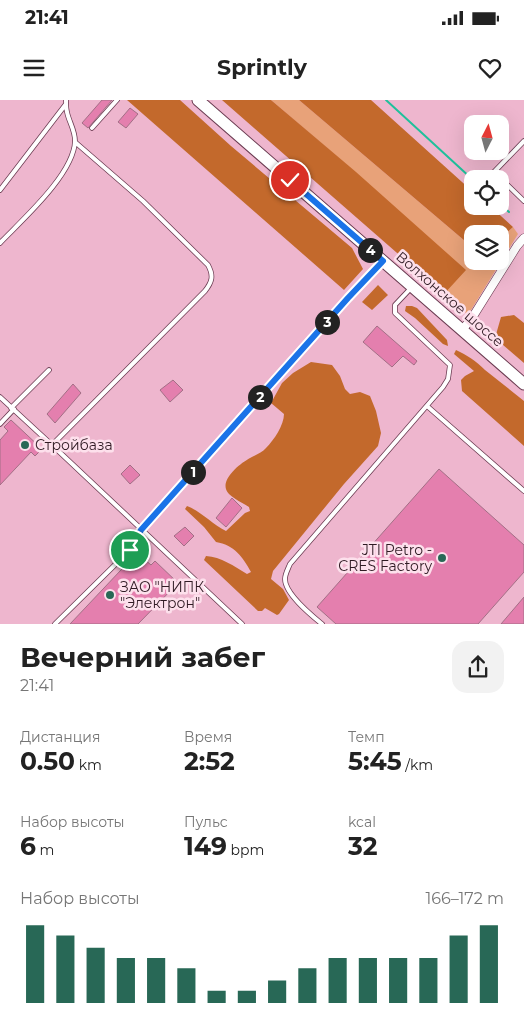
<!DOCTYPE html>
<html lang="ru">
<head>
<meta charset="utf-8">
<style>
  :root { --surface:#fff; --page:#f2f2f2; --text:#222; --muted:#767676; --accent:#286856 }
  body { margin:0; font-family:Montserrat,sans-serif; background:var(--page); color:var(--text); height:100vh; display:flex; flex-direction:column; font-size:19px; white-space:nowrap }
  * { box-sizing:border-box; margin:0 }
  p { font-size:16px; color:var(--muted) }
  .icon { flex:none; width:28px; height:28px; fill:none; stroke:currentColor; stroke-width:2; stroke-linecap:round; stroke-linejoin:round }
  .map { position:relative; height:524px; overflow:hidden }
  .panel { display:flex; flex-direction:column; background:var(--surface); flex:1 }
  .panel>* { flex:none }
  .needle { width:32px; rotate:6deg }
  .fabs { position:absolute; left:464px; top:15px; display:grid; gap:10px }
  .fabs a { display:grid; place-items:center; width:45px; height:45px; border-radius:10px; background:var(--surface); box-shadow:0 5px 20px #0002; font-size:25px }
  .pin { position:absolute; display:grid; place-items:center; width:42px; height:42px; color:#fff; margin:-21px; border:2px solid #fff; border-radius:50%; box-shadow:0 1px 5px #0007 }
  .km { position:absolute; width:25px; height:25px; margin:-12px; border-radius:50%; background:#222; color:#fff; font-size:14px; line-height:25px; text-align:center }
  .round { display:grid; place-items:center; flex:none; width:52px; height:52px; border-radius:15px; background:var(--page) }
  .summary { display:flex; align-items:center; justify-content:space-between; height:85px; padding:0 20px }
  h1 { font-size:28px; font-weight:700; line-height:38px }
  .metrics { display:grid; grid-template-columns:repeat(3,1fr); gap:8px; height:85px; padding:5px 20px }
  .metrics div { display:grid; align-content:center }
  .metrics b { font-size:25px; font-weight:700 }
  .metrics small { font-size:14px; font-weight:400 }
  .metrics p { font-size:14px }
  .chart { height:140px; padding:10px 20px }
  .chart p { display:flex; justify-content:space-between }
  .chart svg { width:100%; height:90px; margin-top:5px; stroke:var(--accent); stroke-width:6 }
  .status { display:flex; justify-content:space-between; align-items:center; height:35px; padding:0 25px; background:var(--surface); direction:ltr }
  .status svg { height:14px; fill:currentColor }
  header { display:flex; justify-content:space-between; align-items:center; height:65px; padding:0 20px; background:var(--surface); font-size:22px; font-weight:700 }
  .map>svg:first-child { display:block }
</style>
</head>
<body>
<div class="status"><b>21:41</b><svg viewBox="0 0 49 12"><path d="M0 12V9h3v3zM5 12V6h3v6zM10 12V3h3v9zM15 12V0h3v12zM26 1h20v11H26zM47 4h2v5h-2z"/></svg></div>
<header><svg class="icon" aria-label="menu" viewBox="0 0 24 24"><path d="M4 6h16M4 12h16M4 18h16"/></svg>Sprintly<svg class="icon" aria-label="heart" viewBox="0 0 24 24"><path d="M12 20l-8-8c-3-5 5-10 8-4 3-6 11-1 8 4z"/></svg></header>
<div class="map">
<svg width="524" height="524" viewBox="0 0 524 524">
  <rect width="100%" height="100%" fill="#eeb6ce"/>
  <path fill="#e8a279" d="M271,0H299L472,147V161H500V139L513,127L518,134L471,210L467,213L462,212L438,197L444,194L356,73Z"/>
  <path fill="#c3692c" d="M127,0H180L231,46L352,148L363,169L344,190Z
    M222,0H271L356,72L466,170L444,194Z
    M299,0H371L472,91V106H490L513,127L500,139V134H472V147Z
    M378,185L388,195L372,210L362,202Z
    M406,206H412L417,208L447,240L448,246L443,244L415,218L405,211Z
    M514,215L524,223V263L495,238L501,217Z
    M456,250C467,255 476,261 485,270L524,301V346L462,291L461,280L465,276L474,271L454,254Z
    M311,262L332,265L340,276L345,289L350,294L360,292L370,296L376,311L381,333L378,346L344,384L273,471L271,479L283,489L289,500L279,514L277,515L265,508L262,511H258L204,460L206,456C221,457 234,466 247,474L251,472C243,457 234,445 216,442L204,427L185,409L187,406C202,412 212,424 226,431L245,413L250,411L249,407C243,403 234,399 229,394C217,382 239,364 250,358C255,355 262,353 266,348C274,340 284,325 284,314L271,303L282,283L293,273Z"/>
  <g fill="none" stroke-linecap="round" stroke-linejoin="round">
    <path stroke="#1fc09b" stroke-width="2" d="M386,0L472,79
      M500,104L509,112"/>
  </g>
  <path fill="#e47fae" stroke="#a36f86" d="M102,0H112L88,28L82,23Z
    M130,8L138,14L126,28L118,22Z
    M377,226L417,261L414,265L403,256L392,267L363,242Z
    M173,280L183,290L170,302L160,290Z
    M73,284L81,293L55,323L47,314Z
    M11,320L42,349L35,356L31,352L0,385V340L8,331L4,327Z
    M130,365L140,375L130,384L121,374Z
    M439,369L524,445V472L478,524H336L317,507Z
    M232,398L242,408L226,427L216,418Z
    M185,427L194,436L184,446L174,436Z
    M137,453L151,465L155,461L178,483L138,524H70Z
    M524,497V524H501Z"/>
  <g fill="none" stroke-linecap="round" stroke-linejoin="round">
    <defs>
      <path id="lane" d="M92,28L117,0
        M524,41L494,72L524,101
        M0,90L66,4
        M0,143C22,120 74,74 75,41C75,30 69,22 67,12C66,8 66,4 66,0
        M0,297L52,345L242,524
        M427,306L524,391
        M11,308L49,270
        M0,324L14,309
        M52,345L205,191C212,182 214,176 208,165L143,101L75,42
        M55,524L130,450L141,429L349,198L382,163
        M322,524C311,515 285,494 285,479C285,474 288,469 290,464L443,287L448,279L450,265L395,213V205L411,188"/>
      <path id="street" d="M462,230L472,218L517,146L524,138"/>
      <path id="secondary" d="M198,0L524,284"/>
    </defs>
    <use href="#lane" stroke="#6b3c52" stroke-width="5.5"/>
    <use href="#street" stroke="#6b3c52" stroke-width="9"/>
    <use href="#secondary" stroke="#6b3c52" stroke-width="13"/>
    <use href="#lane" stroke="#fff" stroke-width="4"/>
    <use href="#street" stroke="#fff" stroke-width="8"/>
    <use href="#secondary" stroke="#fff" stroke-width="11"/>
  </g>
  <g fill="none" stroke-linecap="round" stroke-linejoin="round">
    <defs>
      <path id="route" d="M130,450L141,430L348,198L383,161L290,80"/>
    </defs>
    <use href="#route" stroke="#fff" stroke-width="10"/>
    <use href="#route" stroke="#1a73e8" stroke-width="6"/>
  </g>
  <g fill="#286856" stroke="#fde0ec" stroke-width="2">
    <circle cx="25" cy="345" r="5"/>
    <circle cx="442" cy="458" r="5"/>
    <circle cx="110" cy="495" r="5"/>
  </g>
  <g text-anchor="middle" dominant-baseline="central" stroke-width="5" stroke-linejoin="round" paint-order="stroke">
    <g font-size="14" fill="#301b24" stroke="#fde0ec">
      <text transform="translate(450 199) rotate(41)">Волхонское шоссе</text>
    </g>
    <g font-size="14" fill="#301b24" stroke="#fde0ec" text-anchor="start">
      <text x="35" y="345">Стройбаза</text>
      <text x="432" y="450" text-anchor="end">JTI Petro -<tspan x="432" dy="16">CRES Factory</tspan></text>
      <text x="120" y="487">ЗАО "НИПК<tspan x="120" dy="16">"Электрон"</tspan></text>
    </g>
  </g>
</svg>
<div class="fabs">
<a><svg class="needle" viewBox="-14 -14 28 28"><path d="M0-13l5 13h-10z" fill="#e53935"/><path d="M0 13l5-13h-10z" fill="#767676"/></svg></a>
<a><svg class="icon" aria-label="locate" viewBox="0 0 24 24"><circle cx="12" cy="12" r="6"/><path d="M12 2v4M12 18v4M2 12h4M18 12h4"/></svg></a>
<a><svg class="icon" aria-label="layers" viewBox="0 0 24 24"><path d="M12 4l9 5-9 5-9-5zM3 14l9 5 9-5"/></svg></a>
</div>
<div class="pin" style="left:130px;top:450px;background:#1e9e55"><svg class="icon" aria-label="arrive" viewBox="0 0 24 24"><path d="M6 21V4h12l-3 4 3 4H6"/></svg></div>
<div class="pin" style="left:290px;top:80px;background:#d93025"><svg class="icon" aria-label="check" viewBox="0 0 24 24"><path d="M5 12l5 5 9-10"/></svg></div>
<b class="km" style="left:193px;top:372px">1</b>
<b class="km" style="left:260px;top:297px">2</b>
<b class="km" style="left:327px;top:222px">3</b>
<b class="km" style="left:370px;top:150px">4</b>
</div>
<section class="panel">
<div class="summary"><div><h1>Вечерний забег</h1><p>21:41</p></div><a class="round"><svg class="icon" aria-label="share" viewBox="0 0 24 24"><path d="M12 15V3M7 8l5-5 5 5M5 13v7h14v-7"/></svg></a></div>
<div class="metrics">
<div><p>Дистанция</p><b>0.50<small> km</small></b></div>
<div><p>Время</p><b>2:52</b></div>
<div><p>Темп</p><b>5:45<small> /km</small></b></div>
</div>
<div class="metrics">
<div><p>Набор высоты</p><b>6<small> m</small></b></div>
<div><p>Пульс</p><b>149<small> bpm</small></b></div>
<div><p>kcal</p><b>32</b></div>
</div>
<div class="chart"><p><span>Набор высоты</span>166–172 m</p>
<svg viewBox="0 0 160 44" preserveAspectRatio="none"><path d="M5 44V6M15 44V11M25 44V17M35 44V22M45 44V22M55 44V27M65 44V38M75 44V38M85 44V33M95 44V27M105 44V22M115 44V22M125 44V22M135 44V22M145 44V11M155 44V6"/></svg>
</div>
</section>
</body>
</html>
